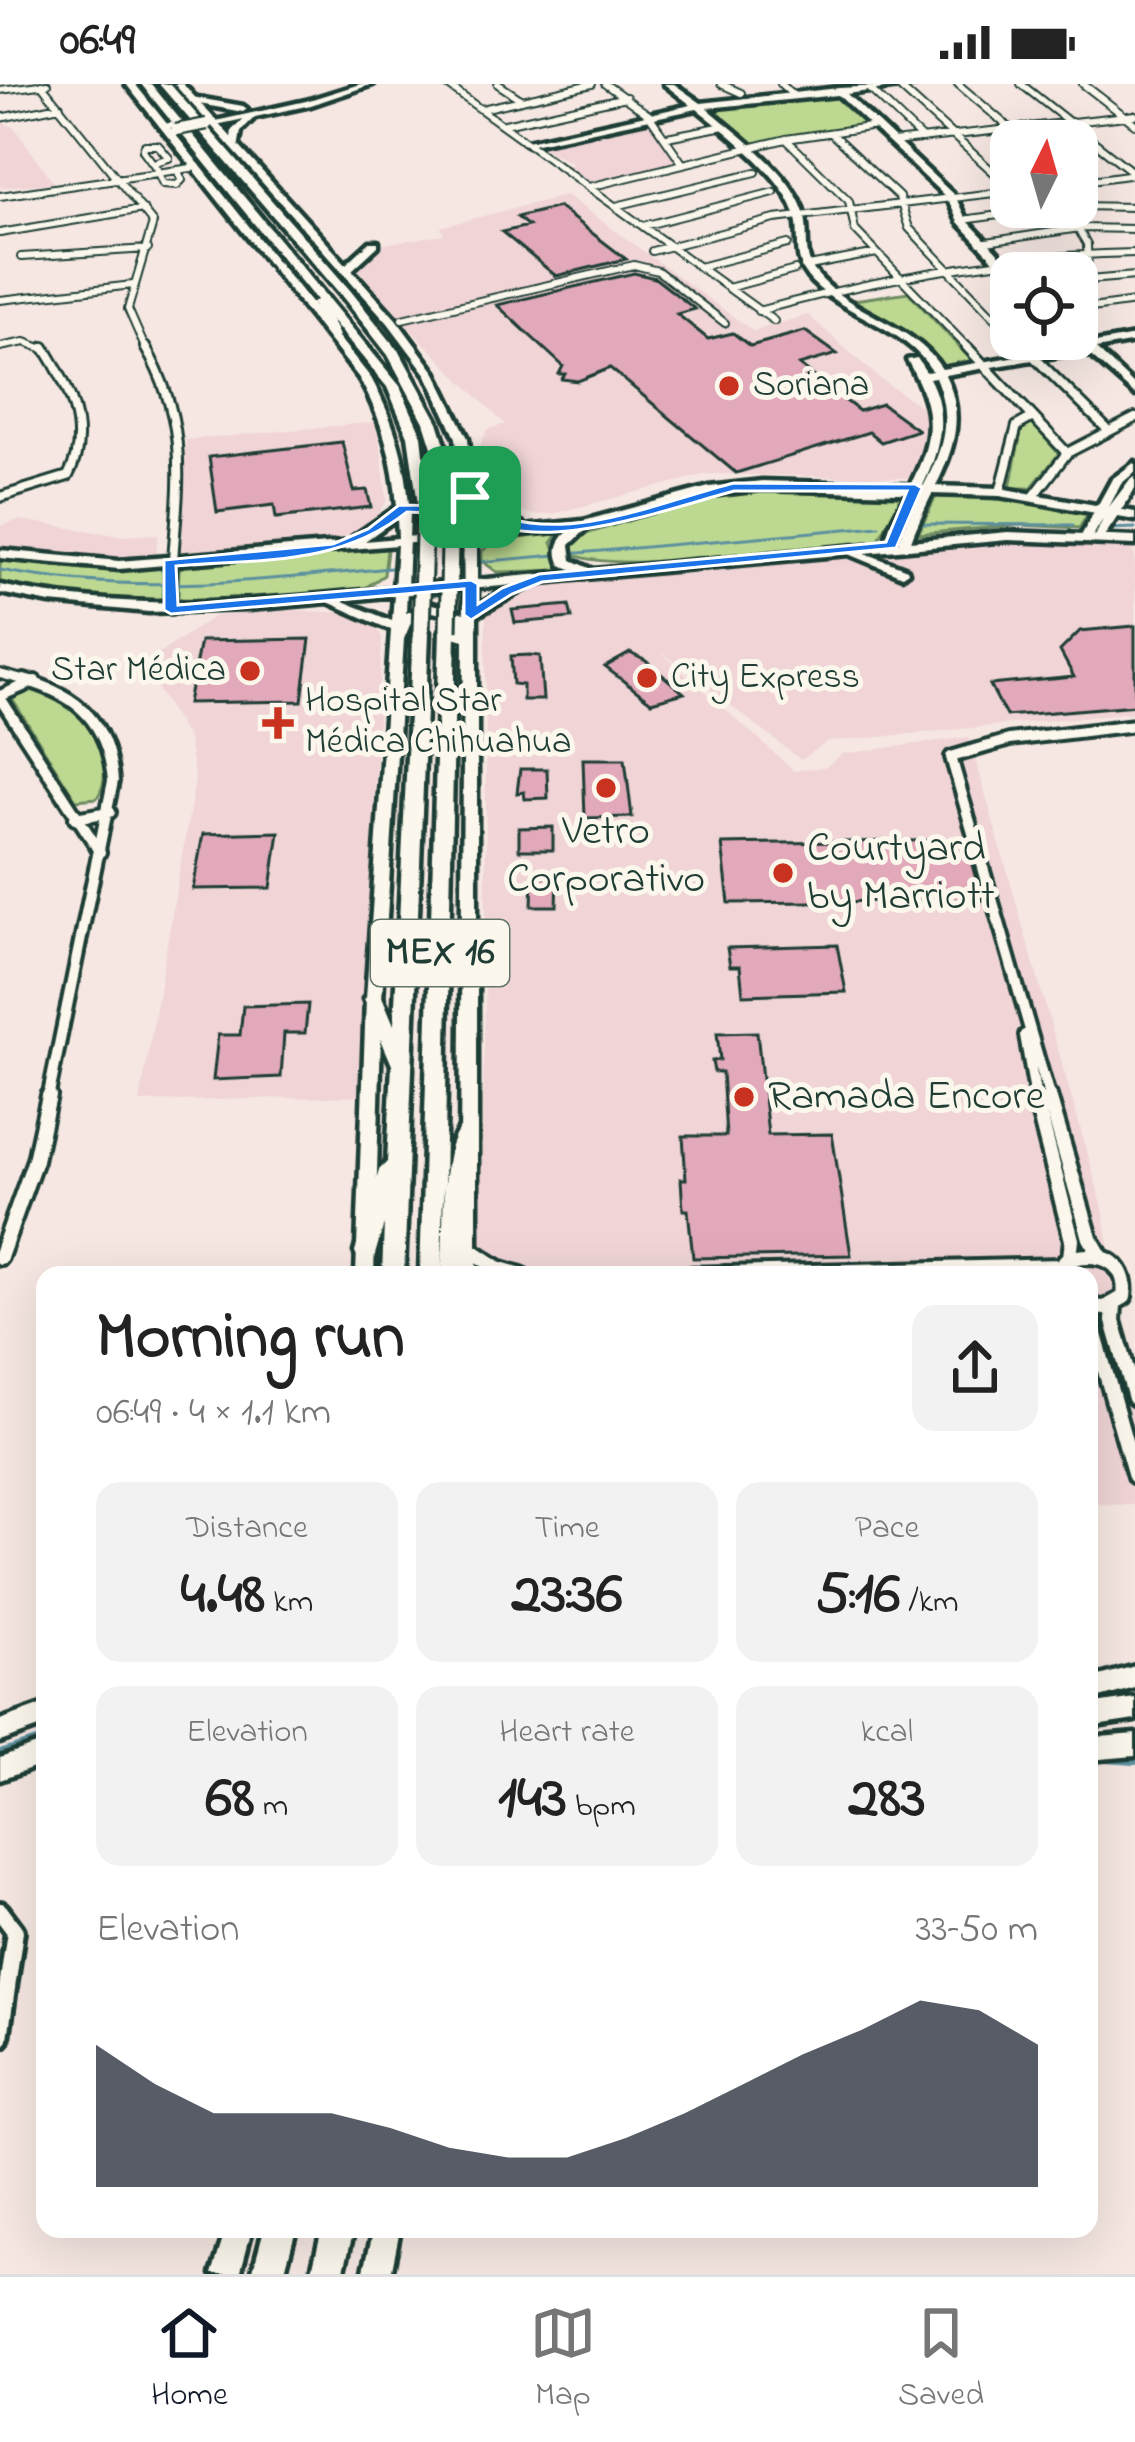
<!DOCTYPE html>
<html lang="en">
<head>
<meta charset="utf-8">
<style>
  :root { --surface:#fff; --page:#f2f2f2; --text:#222; --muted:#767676; --line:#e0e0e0; --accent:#111827 }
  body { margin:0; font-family:"Indie Flower",sans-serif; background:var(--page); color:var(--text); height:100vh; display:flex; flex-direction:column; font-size:45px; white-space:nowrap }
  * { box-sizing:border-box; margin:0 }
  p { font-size:39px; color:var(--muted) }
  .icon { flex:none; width:66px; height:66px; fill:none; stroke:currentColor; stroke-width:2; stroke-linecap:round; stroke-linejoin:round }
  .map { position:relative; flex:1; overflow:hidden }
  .side { position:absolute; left:36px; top:1182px; width:1062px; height:972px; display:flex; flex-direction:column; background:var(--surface); border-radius:24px; box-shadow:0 12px 48px #0002 }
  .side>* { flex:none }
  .needle { width:78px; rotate:5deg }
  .fabs { position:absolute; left:990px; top:36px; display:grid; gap:24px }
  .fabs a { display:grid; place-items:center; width:108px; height:108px; border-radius:24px; background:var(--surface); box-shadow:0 12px 48px #0002; font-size:60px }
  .pin { position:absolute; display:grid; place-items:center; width:102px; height:102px; color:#fff; margin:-51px; border-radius:24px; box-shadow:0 6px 18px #0006 }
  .round { display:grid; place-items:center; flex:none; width:126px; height:126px; border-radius:24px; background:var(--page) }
  .head { display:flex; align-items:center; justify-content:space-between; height:204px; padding:0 60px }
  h1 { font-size:66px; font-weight:700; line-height:90px }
  .metrics { display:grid; grid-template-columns:repeat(3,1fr); gap:18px; height:204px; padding:12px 60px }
  .metrics div { display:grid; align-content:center; border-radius:24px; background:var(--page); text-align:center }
  .metrics b { font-size:60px; font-weight:700 }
  .metrics small { font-size:33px; font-weight:400 }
  .metrics p { font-size:33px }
  .chart { height:336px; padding:24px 60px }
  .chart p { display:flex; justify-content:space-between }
  .chart svg { width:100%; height:216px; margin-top:12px; fill:var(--accent); opacity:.7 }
  .status { display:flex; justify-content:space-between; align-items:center; height:84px; padding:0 60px; background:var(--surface); direction:ltr }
  .status svg { height:33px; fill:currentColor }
  .menu { display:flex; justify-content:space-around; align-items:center; height:168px; border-top:3px solid var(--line); background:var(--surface); font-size:33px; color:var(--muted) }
  .menu a { display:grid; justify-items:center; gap:6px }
  .menu .current { color:var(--accent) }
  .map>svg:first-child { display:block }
</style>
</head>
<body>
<div class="status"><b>06:49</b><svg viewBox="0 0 49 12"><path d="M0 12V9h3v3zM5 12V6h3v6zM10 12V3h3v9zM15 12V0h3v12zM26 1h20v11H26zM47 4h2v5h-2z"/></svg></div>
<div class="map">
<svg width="1135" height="2190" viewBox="0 0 1135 2190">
  <rect width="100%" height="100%" fill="#f6e7e2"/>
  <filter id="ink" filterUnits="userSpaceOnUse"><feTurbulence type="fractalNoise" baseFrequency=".00833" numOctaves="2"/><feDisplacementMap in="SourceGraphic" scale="24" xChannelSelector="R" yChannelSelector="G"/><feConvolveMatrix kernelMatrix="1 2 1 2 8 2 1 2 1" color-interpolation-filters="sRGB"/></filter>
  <g filter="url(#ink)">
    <path fill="#f0d4d6" d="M647,33L676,79L590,99L565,82L573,79L534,59Z
      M0,38L14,43L54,99L0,103Z
      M566,111L753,247L808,231L880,295L926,326L931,338L916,389L909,394L707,390L552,430L533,431L506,422L479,398L476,371L487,346L505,340L399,234L354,179L380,161L444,150L441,143Z
      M377,338L387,416L373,439L338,456L178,468L186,356Z
      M19,436L122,452L158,450L156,471L144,477L84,478L0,468V442Z
      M1028,458L1127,461L1135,472V628L827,658L801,676L656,564L794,687L826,683L842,670L969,653L1103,1124L1135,1318V1421L1089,1420V1191H479L486,878V528L511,510L541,501Z
      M285,526L353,529L376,543L382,554L360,1012L140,1018L195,696L188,655L158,605L136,584L215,532Z"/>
    <path fill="#bdd991" stroke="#6e8b62" stroke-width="3" d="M839,13L870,41L749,63L712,25Z
      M908,208L978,283L943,288L913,252L854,216Z
      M1031,338L1059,370L1031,404H1010L1022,342Z
      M768,405L905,407L878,457C826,462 599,495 568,467L572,457L586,450L698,415Z
      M938,408L1091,426L1079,444L1019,441L918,450Z
      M560,448L552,459L566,486L497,488L482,477V467L493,458Z
      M382,463L387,466L384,491L365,504L199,520L178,514L179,485L190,479Z
      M0,474L84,485L158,484L163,487V513C141,532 39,507 8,500L0,498Z
      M32,603C44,607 59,610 68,619C92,641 117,684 97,714L76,716L12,615L14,610Z"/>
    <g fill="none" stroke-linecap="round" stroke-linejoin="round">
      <path stroke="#5c909f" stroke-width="3" d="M919,440L1073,441
        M1108,445L1135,444
        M479,478L879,442
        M0,486C131,511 259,497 390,484"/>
      <path stroke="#5c909f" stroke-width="6" d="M0,1669L45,1654
        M1089,1675L1135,1678"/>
    </g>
    <path fill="#e2a9ba" stroke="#1f3d34" stroke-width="3" d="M558,123L626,175L556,192L502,148L528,142L517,133Z
      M634,189L655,194L695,225L677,230L708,255L733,249L750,262L805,247L837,270L799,281L859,327L882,320L918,346L881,358L869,348L736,389L610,284L578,297L562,295L565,290H559L563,282L497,221Z
      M342,358L354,407L367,406L371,423L276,434L274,421L217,428L209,373Z
      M569,521L572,534L515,539L512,526Z
      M1135,542V621L1006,632L990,601L1074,593L1060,567L1080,547Z
      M310,555L302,617L188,619L200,557Z
      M630,569L646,577L684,609L651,618L605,583Z
      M530,571L540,572L543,616H523V601L513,600L511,572Z
      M583,675H625L632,733L585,734Z
      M520,685H547L548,714L525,715L524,708L517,709Z
      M553,743V766H519V744Z
      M279,748L271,804L193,805L203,750Z
      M965,756L982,816L729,819L722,760Z
      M533,792L558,793L557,822H532Z
      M837,861L846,908L743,911L740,882H730L727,864Z
      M308,920L305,949H284L281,993L213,996L218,951H240L243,922Z
      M757,948L768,1051L832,1050L851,1171L693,1174L688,1126H683L681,1095H686L683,1052H726L722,988H714L712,977L720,976L717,949Z"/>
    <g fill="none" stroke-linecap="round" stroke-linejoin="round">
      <defs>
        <path id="street-far4" d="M41,0L153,139L128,225L146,266
          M498,0L522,16
          M605,0L649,31L683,80
          M721,0L741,9
          M781,0L793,11
          M896,0L1011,104
          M958,0L1025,57
          M1021,0L1135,90
          M1083,0L1135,40
          M447,1L774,237
          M0,6L47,0
          M871,6L922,55
          M482,25L592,0
          M0,34L60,22
          M505,40L626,13
          M831,49L899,113L909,144L1011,251
          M667,53L724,42
          M786,55L849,117L855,146L970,266
          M893,58L1135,31
          M153,79L169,74L158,61H145L143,66L157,85
          M159,91L163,100L177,101L182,96L178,87
          M1077,98L1135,90
          M589,103L786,55L876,42
          M0,112L198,83
          M616,122L756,88
          M1077,122L1135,123
          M1065,123L1087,160L1088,196
          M962,136L1059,123
          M643,142L774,108
          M0,149L143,125
          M980,159L1080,144L1135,145
          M652,167L775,135L1011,107
          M21,173L148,165
          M699,183L788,160
          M804,183L877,169
          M1077,197L1135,192
          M728,204L795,186
          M0,216L133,201
          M1077,226L1135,218
          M758,227C882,193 1006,171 1135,169
          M402,235L634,181L658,187L725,239
          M1015,255L1027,266
          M0,263L25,258L46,266"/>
        <path id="street-far3" d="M145,263C199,355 171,426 171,526
          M967,263L1067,369
          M1024,263L1107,345
          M1000,408L1017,342L1033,333
          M1034,412L1067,369L1135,334
          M0,413L68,392C92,348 69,302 44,263
          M0,590L34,599"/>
        <path id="street-far2" d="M24,596C79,611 108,639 113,697L48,1015
          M0,612L35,597
          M0,614L100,768
          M75,734L110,728
          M1025,951L1036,1015
          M1050,1015L951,673L1009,656L1135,641"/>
        <path id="street-far1" d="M1035,1012L1072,1156L1070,1173
          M1049,1012L1090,1154L1100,1171
          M468,1164L498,1184L521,1191
          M0,1173L35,1076L49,1012
          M684,1191L1061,1182
          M1058,1191L1065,1177C1096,1164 1129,1176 1124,1213L1105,1224L1089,1223
          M1114,1221L1113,1237L1135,1314
          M1089,1230L1135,1392"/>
        <path id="street" d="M0,1827L15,1847L0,1954"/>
        <path id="secondary" d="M126,0H135L371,294C393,334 406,375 409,421L430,424L462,420L456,354L427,291L388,239L174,0H183L346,180L370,158H378V162L352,186L396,235L436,289L468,354L477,451V1191H459L464,556L454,553L452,533L433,528L412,536L404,555L382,915L374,1191H356L366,915L391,546L328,518L249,525L149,528L50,519L0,509V501C136,530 258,517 394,504L397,461L119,485L0,474V466L119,477L352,458L353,453L397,423C394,376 382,335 359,294ZM463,427L464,529L432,520L406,529L410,429L430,432ZM397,434L398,454L365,457ZM394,511L392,537L343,517L349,516Z
          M664,0H674L701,19L839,4L922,0L847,10L955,112L966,135L1017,189L1008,191L958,138L948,115L838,11L707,24C737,49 790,88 803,126C811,147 801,171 816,189C850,231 912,238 942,285L1080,261L1073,255H1077V250L1090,260L1135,252V258L1096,265L1135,302V311L1085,267L945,291C977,354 929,403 910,460L904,464L898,461L896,465H888C884,448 893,435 901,420C931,361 942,337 907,276L917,274L926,288L932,287C905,243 847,233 812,198C790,176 803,152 794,127C781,90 727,49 697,25L528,61L523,58L691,21ZM935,293C964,360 918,398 898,458V451C922,401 959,350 929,294Z
          M1135,378V388L1121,400L1109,423L1131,394L1135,393C1135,397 1135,401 1135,404C1133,409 1104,454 1101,457L1095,453L1103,435L1091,455H1083L1081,452L1112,395Z
          M1135,1582V1604L1089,1617V1595Z
          M1135,1614V1636L1089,1643V1621Z
          M45,1620V1642L0,1658V1636Z
          M1135,1650V1672L1089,1676V1654Z
          M45,1658V1680L0,1696V1674Z
          M226,2145H252L240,2190H212Z
          M374,2145H400L391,2190H363Z"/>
        <path id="primary" d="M360,0H373L311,21L255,33L241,47L238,65L230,63L232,46L244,35L207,43L202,40L306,17Z
          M192,13L243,22L247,25L243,28L189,18Z
          M172,38L175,43L164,45L159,42Z
          M762,397L1000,404L1135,428V436L1000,412L762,405L710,411L588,444L570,461L572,476L594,486L1008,448L1135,453V461L1008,456L865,469L907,485L908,488L902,492L849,470L530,499L529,503L471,535L466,534V528L514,501L399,511L392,507L399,503L576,487L561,481C554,466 558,456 570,446L400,460L398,457L404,453L511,444L484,435L465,416V410H473L492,429L522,439L524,443L583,437L709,403Z"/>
        <path id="highway" d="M141,0H151L400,302L422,352L430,423L418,420L408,352L387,303L331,235L339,252L329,255L312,219L316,216Z
          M159,0H170L350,206L401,270L438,338L450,376L456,421L444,418L436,376L424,338L388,271L341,211Z
          M448,542L456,547L442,1191H420L440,547Z
          M421,543L429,548L404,1191H382L384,1140L374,1174H358L355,1168L379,1086L387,1078L392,981L364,915L374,908L381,910L394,941L413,548Z
          M467,1038L477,1046L465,1093L464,1191H442C443,1158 437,1054 467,1038Z
          M264,2145H296L284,2190H252Z
          M322,2145H354L343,2190H311Z"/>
      </defs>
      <use href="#street-far4" stroke="#1f3d34" stroke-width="10"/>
      <use href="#street-far3" stroke="#1f3d34" stroke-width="14"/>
      <use href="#street-far2" stroke="#1f3d34" stroke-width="18"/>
      <use href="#street-far1" stroke="#1f3d34" stroke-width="22"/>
      <use href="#street" stroke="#1f3d34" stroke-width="26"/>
      <use href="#secondary" stroke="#1f3d34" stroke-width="9"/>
      <use href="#primary" stroke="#1f3d34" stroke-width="9"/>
      <use href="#highway" stroke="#1f3d34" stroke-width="9"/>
      <use href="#street-far4" stroke="#fbf7ec" stroke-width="6"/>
      <use href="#street-far3" stroke="#fbf7ec" stroke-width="8"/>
      <use href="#street-far2" stroke="#fbf7ec" stroke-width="10"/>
      <use href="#street-far1" stroke="#fbf7ec" stroke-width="14"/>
      <use href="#street" stroke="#fbf7ec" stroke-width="16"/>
      <use href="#secondary" fill="#fbf7ec" fill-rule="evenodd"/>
      <use href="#primary" fill="#fbf7ec" fill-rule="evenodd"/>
      <use href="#highway" fill="#fbf7ec" fill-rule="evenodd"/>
      <defs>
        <path id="primary-bridge" d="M176,46L207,40"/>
        <path id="highway-bridge" d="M448,547L451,418
          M421,548L425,420"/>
      </defs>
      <use href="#primary-bridge" stroke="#1f3d34" stroke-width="15" stroke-linecap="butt"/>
      <use href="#highway-bridge" stroke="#1f3d34" stroke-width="21" stroke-linecap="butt"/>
      <use href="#primary-bridge" stroke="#fbf7ec" stroke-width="10"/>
      <use href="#highway-bridge" stroke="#fbf7ec" stroke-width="15"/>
    </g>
  </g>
  <path fill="#1a73e8" stroke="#fff" stroke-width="3" fill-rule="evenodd" d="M734,399L915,400L922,404L896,464L542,498L512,510L471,536L464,531V505L171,530L164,526V476L333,460L368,445L399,421L457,422L470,409C480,415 487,427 498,431C571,459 662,417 734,399ZM734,407H907L886,458L539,490L502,504L478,520V500L471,496L178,521L176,482C260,475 339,482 407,428L458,430L474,426C523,479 673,423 734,407Z"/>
  <g fill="#c8321e" stroke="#fbf7ec" stroke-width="4.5">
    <circle cx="729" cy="302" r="12"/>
    <circle cx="250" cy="587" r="12"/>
    <circle cx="647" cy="594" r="12"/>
    <path d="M272 621h12v12h12v12h-12v12h-12v-12h-12v-12h12z"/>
    <circle cx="606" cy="704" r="12"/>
    <circle cx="783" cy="789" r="12"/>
    <circle cx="744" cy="1013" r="12"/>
  </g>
  <g text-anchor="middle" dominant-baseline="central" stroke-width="10" stroke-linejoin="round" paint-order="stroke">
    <g font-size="36" fill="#1f3d34" stroke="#fbf7ec" text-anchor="start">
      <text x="753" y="302">Soriana</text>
      <text x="226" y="587" text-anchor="end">Star Médica</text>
      <text x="671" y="594">City Express</text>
      <text x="305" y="618">Hospital Star<tspan x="305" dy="41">Médica Chihuahua</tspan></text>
    </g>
    <rect fill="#fbf7ec" stroke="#61756b" stroke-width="3" x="371" y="836" width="138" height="66" rx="9"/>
    <g font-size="39" font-weight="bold" fill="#1f3d34">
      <text x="440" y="869">MEX 16</text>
    </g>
    <g font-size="42" fill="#1f3d34" stroke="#fbf7ec" text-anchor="start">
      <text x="606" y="748" text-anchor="middle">Vetro<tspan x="606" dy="48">Corporativo</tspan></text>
      <text x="807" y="765">Courtyard<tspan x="807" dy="48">by Marriott</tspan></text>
      <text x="768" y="1013">Ramada Encore</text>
    </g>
  </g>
</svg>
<div class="fabs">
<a><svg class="needle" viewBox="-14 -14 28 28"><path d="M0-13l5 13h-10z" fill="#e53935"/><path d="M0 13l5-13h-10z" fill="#767676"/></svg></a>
<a><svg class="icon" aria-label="locate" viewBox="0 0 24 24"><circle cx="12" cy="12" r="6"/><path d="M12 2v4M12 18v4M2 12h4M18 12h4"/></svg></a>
</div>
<div class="pin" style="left:470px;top:413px;background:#1e9e55"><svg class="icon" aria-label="arrive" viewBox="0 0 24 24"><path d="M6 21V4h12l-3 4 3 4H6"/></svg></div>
<section class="side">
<div class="head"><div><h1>Morning run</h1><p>06:49 · 4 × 1.1 km</p></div><a class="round"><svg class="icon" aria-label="share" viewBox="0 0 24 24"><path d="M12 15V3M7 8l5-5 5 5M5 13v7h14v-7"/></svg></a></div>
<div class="metrics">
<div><p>Distance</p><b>4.48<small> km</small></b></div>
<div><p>Time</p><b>23:36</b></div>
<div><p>Pace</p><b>5:16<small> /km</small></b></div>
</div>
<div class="metrics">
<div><p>Elevation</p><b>68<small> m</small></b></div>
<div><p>Heart rate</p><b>143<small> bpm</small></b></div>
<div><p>kcal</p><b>283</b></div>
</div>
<div class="chart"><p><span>Elevation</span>33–50 m</p>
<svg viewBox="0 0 160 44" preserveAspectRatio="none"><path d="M0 44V15L10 23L20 29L30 29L40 29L50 32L60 36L70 38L80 38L90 34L100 29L110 23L120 17L130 12L140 6L150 8L160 15V44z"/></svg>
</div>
</section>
</div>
<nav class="menu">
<a class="current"><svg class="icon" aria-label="home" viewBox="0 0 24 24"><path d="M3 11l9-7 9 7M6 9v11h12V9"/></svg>Home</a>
<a><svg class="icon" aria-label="map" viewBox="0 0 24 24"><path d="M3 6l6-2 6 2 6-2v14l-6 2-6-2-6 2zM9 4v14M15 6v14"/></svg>Map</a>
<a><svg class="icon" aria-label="saved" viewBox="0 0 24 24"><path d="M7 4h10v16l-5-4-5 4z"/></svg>Saved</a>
</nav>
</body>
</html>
